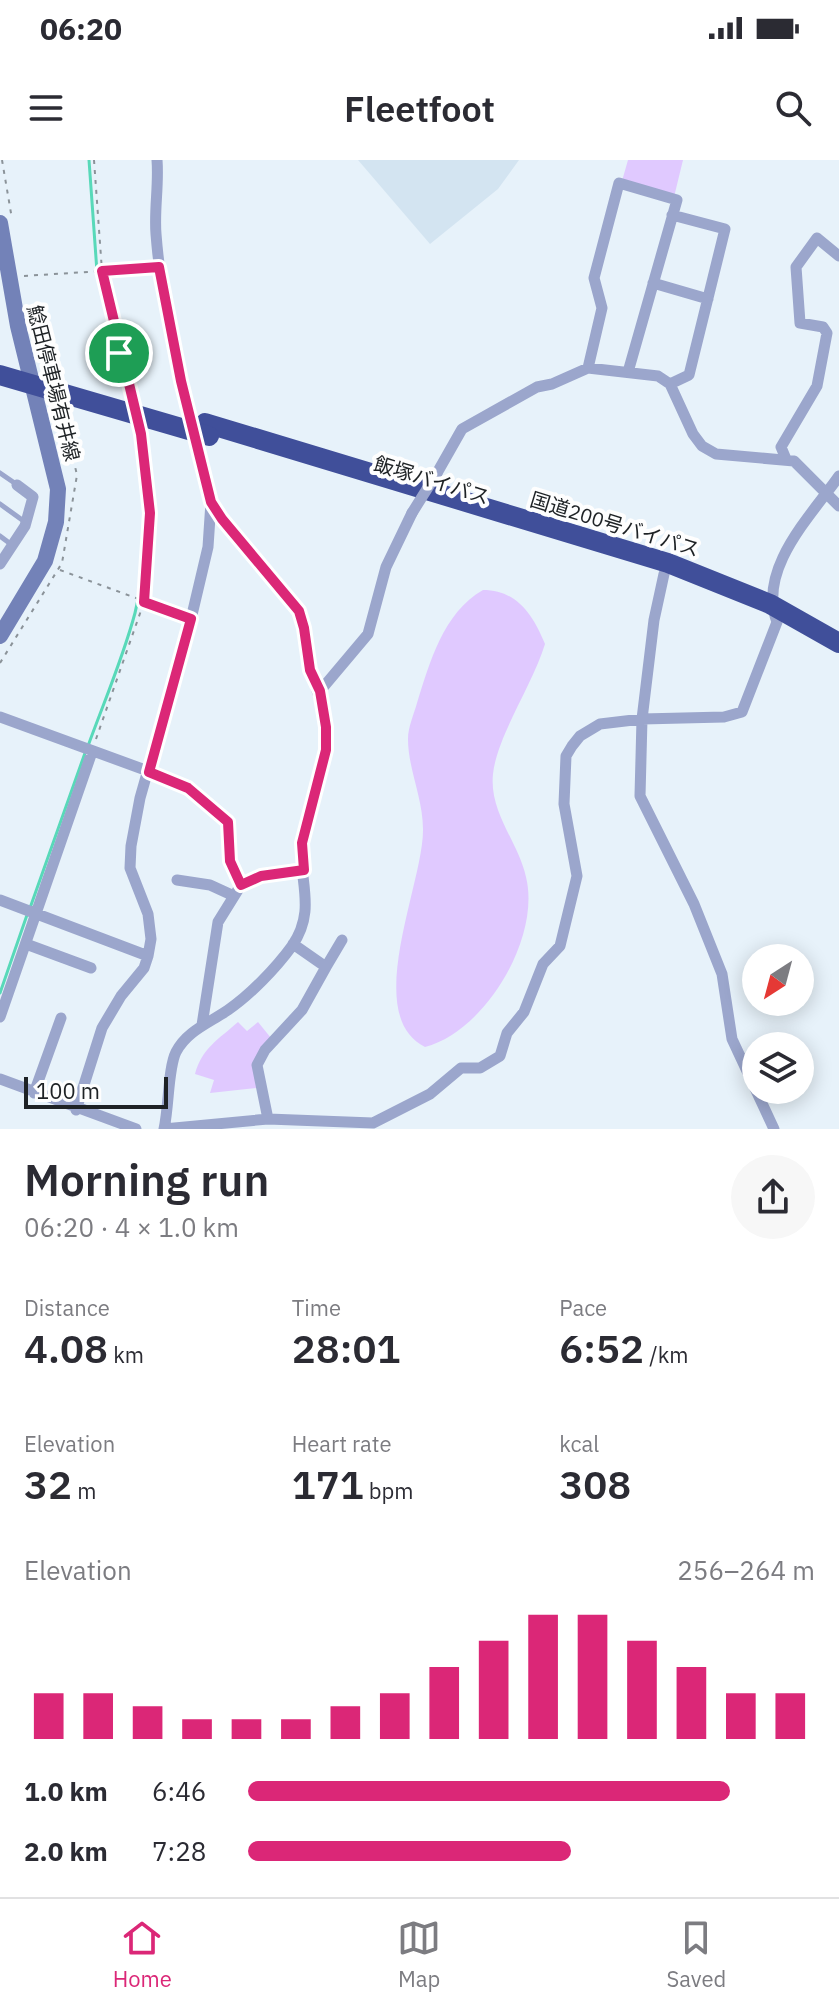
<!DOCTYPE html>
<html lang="en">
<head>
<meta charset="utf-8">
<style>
  :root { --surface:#fff; --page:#f7f7f7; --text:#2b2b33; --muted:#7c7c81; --line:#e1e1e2; --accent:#db2777 }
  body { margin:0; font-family:"IBM Plex Sans","Noto Sans JP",sans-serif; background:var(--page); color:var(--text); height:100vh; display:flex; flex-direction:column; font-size:30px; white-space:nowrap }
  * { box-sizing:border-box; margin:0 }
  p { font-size:26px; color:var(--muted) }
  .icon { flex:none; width:44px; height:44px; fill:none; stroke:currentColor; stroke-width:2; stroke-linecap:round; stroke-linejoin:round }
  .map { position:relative; height:969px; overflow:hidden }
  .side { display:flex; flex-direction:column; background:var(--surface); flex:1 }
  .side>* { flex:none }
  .needle { width:52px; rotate:216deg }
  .fabs { position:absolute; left:742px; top:784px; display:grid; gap:16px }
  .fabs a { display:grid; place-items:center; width:72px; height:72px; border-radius:50%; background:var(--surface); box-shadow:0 4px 20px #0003; font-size:40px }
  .scale { position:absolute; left:24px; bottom:20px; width:144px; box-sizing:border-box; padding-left:8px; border:4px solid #1e2225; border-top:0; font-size:22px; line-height:28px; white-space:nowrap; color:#1e2225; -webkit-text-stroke:6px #fefefe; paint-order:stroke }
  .pin { position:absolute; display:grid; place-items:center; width:68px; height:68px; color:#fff; margin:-34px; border:4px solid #fff; border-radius:50%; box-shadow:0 2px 8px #0007 }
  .round { display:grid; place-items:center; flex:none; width:84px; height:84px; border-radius:42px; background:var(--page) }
  .headline { display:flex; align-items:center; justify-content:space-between; height:136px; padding:0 24px }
  h1 { font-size:44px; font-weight:600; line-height:60px }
  .figures { display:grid; grid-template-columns:repeat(3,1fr); gap:12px; height:136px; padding:8px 24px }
  .figures div { display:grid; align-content:center }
  .figures b { font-size:40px; font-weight:600 }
  .figures small { font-size:22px; font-weight:400 }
  .figures p { font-size:22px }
  .chart { height:224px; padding:16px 24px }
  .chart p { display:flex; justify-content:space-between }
  .chart svg { width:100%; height:144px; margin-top:8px; stroke:var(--accent); stroke-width:6 }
  ul { padding:0 24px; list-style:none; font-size:26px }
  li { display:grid; grid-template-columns:128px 96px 1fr; align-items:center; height:60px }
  li i { height:20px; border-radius:10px; background:var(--accent) }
  .status { display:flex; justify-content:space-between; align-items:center; height:56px; padding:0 40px; background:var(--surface); direction:ltr }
  .status svg { height:22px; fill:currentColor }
  header { display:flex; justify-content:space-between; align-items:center; height:104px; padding:0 24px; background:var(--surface); font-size:36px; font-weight:600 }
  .tab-bar { display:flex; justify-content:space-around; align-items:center; height:112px; border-top:2px solid var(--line); background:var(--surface); font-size:22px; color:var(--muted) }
  .tab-bar a { display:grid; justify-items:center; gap:4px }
  .tab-bar .on { color:var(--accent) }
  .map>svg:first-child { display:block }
</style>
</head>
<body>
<div class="status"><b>06:20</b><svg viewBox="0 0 49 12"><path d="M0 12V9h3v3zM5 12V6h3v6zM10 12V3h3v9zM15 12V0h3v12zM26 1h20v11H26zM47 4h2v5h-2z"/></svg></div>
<header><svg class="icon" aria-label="menu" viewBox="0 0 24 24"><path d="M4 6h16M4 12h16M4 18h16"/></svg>Fleetfoot<svg class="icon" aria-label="search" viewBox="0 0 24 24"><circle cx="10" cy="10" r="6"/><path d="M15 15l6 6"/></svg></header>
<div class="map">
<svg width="839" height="969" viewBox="0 0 839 969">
  <rect width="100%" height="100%" fill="#e7f2fa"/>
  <path fill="#d3e4f1" d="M358,0H519L498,29L430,84Z"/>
  <path fill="#e0c9ff" d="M628,0H683L674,37L622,21Z
    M483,430C517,430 533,455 545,484C533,524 497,576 493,614C489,653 518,681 526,717C541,777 486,871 425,887C361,855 424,723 423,669C423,638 408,609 408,579C408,567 414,554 417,543C430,502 443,453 483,430Z
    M238,862L247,871L258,862L271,878L254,906L257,928L210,933L214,920L195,914C202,888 219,879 238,862Z"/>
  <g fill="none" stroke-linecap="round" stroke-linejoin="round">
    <path stroke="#58d9b9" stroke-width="3" d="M89,0L97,112L128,244
      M88,586C104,542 123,498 135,453C150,395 148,320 133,263
      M30,748L85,593
      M0,833L27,755"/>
    <path stroke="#8b9399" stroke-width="2" stroke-dasharray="4 6" stroke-linecap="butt" d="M2,0L12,59
      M94,0L102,111L131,238
      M24,116L150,108
      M29,151L32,165
      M60,410L182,455
      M0,503L62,403L77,315L73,298L53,252
      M96,579L144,442L150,353L140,271"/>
    <path stroke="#9ba6cc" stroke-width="5" d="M0,313L16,324
      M0,344L25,362
      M0,376L12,385"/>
    <path stroke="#9ba6cc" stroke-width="11" d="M157,0C159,25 154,50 156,74C163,165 189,254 211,342C235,382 275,411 298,451C308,466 305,487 309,504C313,526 325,544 326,568C328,607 307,642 302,680C297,719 318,748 292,786C276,808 250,835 228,850C209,863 187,871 176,892C168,908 169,947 164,969
      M653,123L708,139
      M588,208L602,148L594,118L619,23L677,40L628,212
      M670,224L689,215L725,69L672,55
      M786,299L781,287L817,226L827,173L823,167L800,163L796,107L817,78L839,96
      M437,313L462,269L537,227L552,224L588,208L658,216L670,224L693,274L702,286L716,294L794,301L839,346
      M0,404L25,366L33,337L17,325
      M664,414L654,460L642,559L640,636L694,744L722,814L732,879L774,969
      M320,531L368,474L386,407L412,353
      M0,557L170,619L188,628L228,662L230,701L241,725L218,762L202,865
      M177,720L210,725L234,736
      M241,725L261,716L304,710
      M0,740L148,796
      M26,784L91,808
      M326,807L342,780
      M0,857L92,592
      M0,919L136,969
      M34,933L61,858
      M76,950L102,868L121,836L144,808L148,796L151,779L148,754L130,708L131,686L140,638L191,459L208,387L211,342
      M268,959L257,905L265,890L302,850L326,807L293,784
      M164,969L268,959L373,963L430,934L461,908H480L500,896L507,873L524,852L543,804L560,786L577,716L564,644L566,596L572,586L580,576L600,564L642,559L724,557L742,552L777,462C757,409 811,356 839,316"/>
    <path stroke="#7382b8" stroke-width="16" d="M0,63L18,166L58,329L56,362L45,401L0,476"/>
    <path stroke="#404f9a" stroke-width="20" d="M205,263L668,403L770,444L839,483"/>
    <path stroke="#9ba6cc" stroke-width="11" d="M412,353L437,313"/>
    <path stroke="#404f9a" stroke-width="20" d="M0,215L209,276"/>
  </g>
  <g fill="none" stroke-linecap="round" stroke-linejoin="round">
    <defs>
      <path id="route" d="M159,107L181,221L211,342L222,359L299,451L304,468L310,510L320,531L326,567V590L302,683L304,710L261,716L241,725L230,701L228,662L188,628L149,612L191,459L144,442L150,353L141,274L102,111Z"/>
    </defs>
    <use href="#route" stroke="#fff" stroke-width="16"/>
    <use href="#route" stroke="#db2777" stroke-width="10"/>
  </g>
  <g text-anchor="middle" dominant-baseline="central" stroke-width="8" stroke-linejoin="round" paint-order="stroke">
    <g font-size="20" fill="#1e2225" stroke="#fefefe">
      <text transform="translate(54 223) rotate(76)">鯰田停車場有井線</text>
      <text transform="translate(432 320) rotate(17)">飯塚バイパス</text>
      <text transform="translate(615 364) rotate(17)">国道200号バイパス</text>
    </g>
  </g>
</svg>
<div class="fabs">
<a><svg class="needle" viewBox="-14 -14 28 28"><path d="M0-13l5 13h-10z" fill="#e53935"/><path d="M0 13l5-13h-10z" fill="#7c7c81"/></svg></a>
<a><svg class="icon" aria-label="layers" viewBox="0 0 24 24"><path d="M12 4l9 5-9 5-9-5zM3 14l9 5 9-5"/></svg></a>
</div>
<div class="scale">100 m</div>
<div class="pin" style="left:119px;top:193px;background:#1e9e55"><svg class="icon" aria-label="arrive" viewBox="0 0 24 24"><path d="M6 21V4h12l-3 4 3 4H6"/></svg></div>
</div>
<section class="side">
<div class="headline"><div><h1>Morning run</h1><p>06:20 · 4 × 1.0 km</p></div><a class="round"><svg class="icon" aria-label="share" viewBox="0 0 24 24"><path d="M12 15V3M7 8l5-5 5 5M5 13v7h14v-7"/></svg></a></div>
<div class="figures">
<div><p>Distance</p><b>4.08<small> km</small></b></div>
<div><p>Time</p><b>28:01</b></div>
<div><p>Pace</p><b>6:52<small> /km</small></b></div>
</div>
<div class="figures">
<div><p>Elevation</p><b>32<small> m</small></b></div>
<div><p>Heart rate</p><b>171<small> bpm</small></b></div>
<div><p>kcal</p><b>308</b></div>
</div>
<div class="chart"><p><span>Elevation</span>256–264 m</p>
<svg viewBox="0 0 160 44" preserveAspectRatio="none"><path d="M5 44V30M15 44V30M25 44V34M35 44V38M45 44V38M55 44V38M65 44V34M75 44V30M85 44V22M95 44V14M105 44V6M115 44V6M125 44V14M135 44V22M145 44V30M155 44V30"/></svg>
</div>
<ul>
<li><b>1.0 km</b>6:46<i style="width:85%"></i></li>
<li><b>2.0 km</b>7:28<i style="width:57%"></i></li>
</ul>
</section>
<nav class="tab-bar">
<a class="on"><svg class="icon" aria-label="home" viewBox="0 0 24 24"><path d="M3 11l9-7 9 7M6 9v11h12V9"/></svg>Home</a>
<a><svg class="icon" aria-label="map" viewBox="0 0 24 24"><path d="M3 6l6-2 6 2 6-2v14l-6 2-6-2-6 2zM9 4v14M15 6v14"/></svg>Map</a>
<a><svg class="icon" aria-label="saved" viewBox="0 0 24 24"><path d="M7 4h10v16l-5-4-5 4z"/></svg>Saved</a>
</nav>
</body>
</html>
